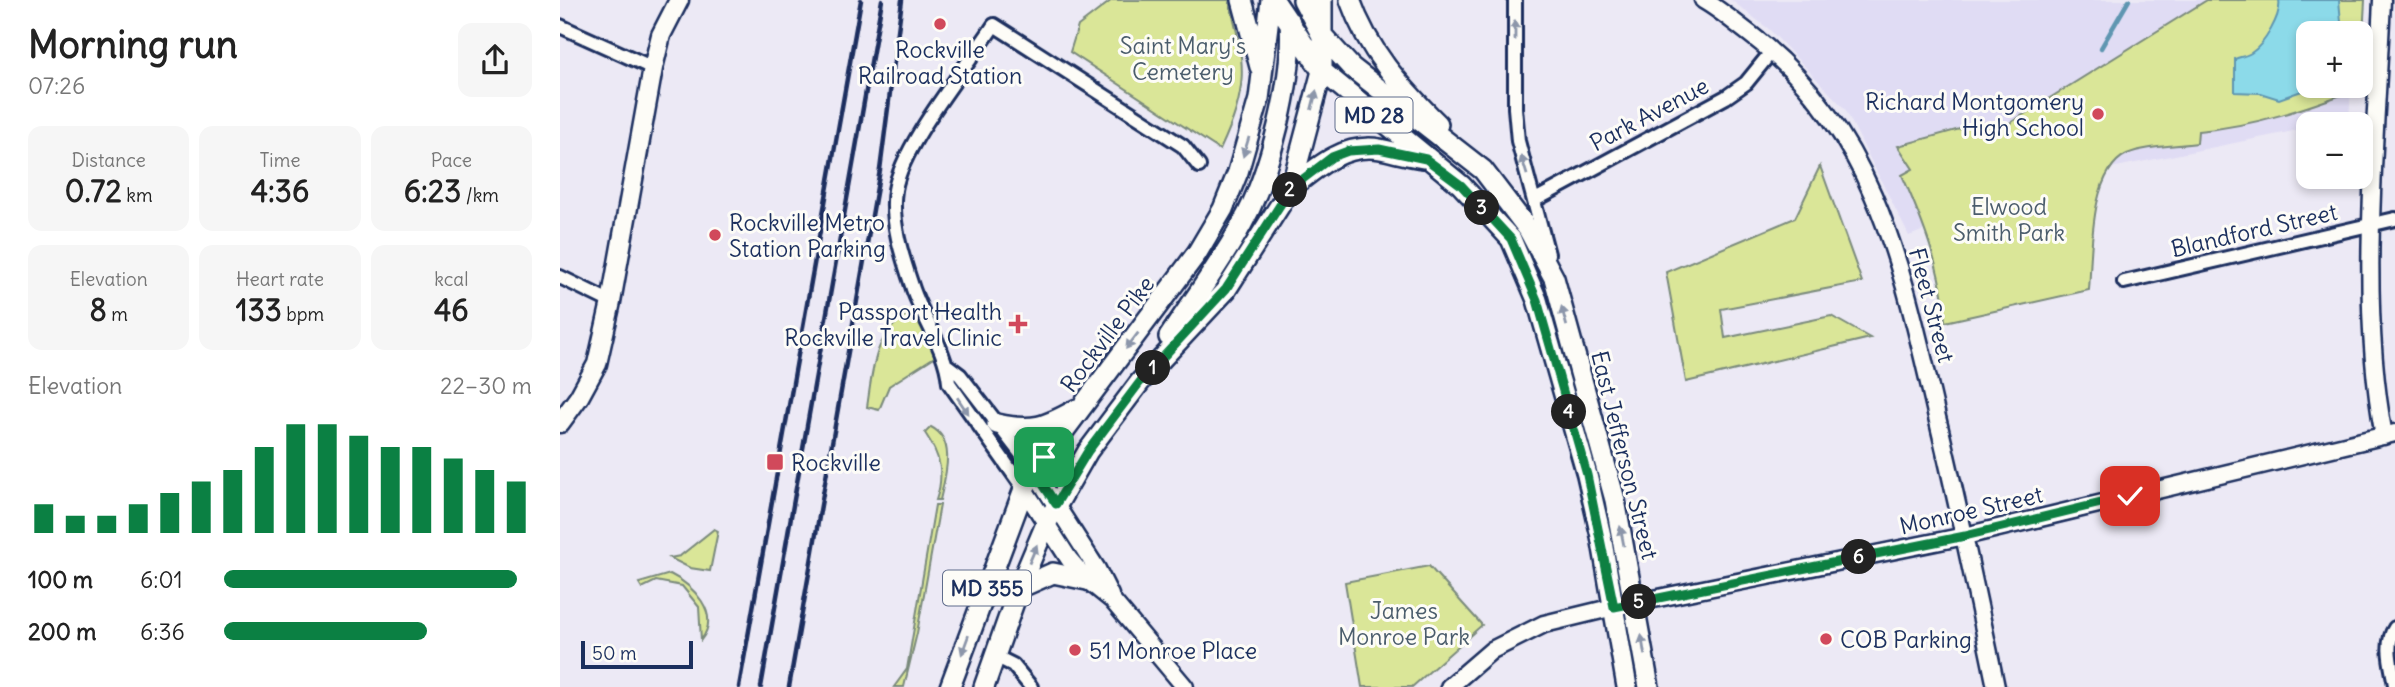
<!DOCTYPE html>
<html lang="en">
<head>
<meta charset="utf-8">
<style>
  :root { --surface:#fff; --page:#f6f6f6; --text:#222; --muted:#767676; --accent:#0b8043 }
  body { margin:0; font-family:Delius,sans-serif; background:var(--page); color:var(--text); height:100vh; display:flex; flex-direction:column; font-size:26px; white-space:nowrap }
  * { box-sizing:border-box; margin:0 }
  p { font-size:23px; color:var(--muted) }
  .icon { flex:none; width:38px; height:38px; fill:none; stroke:currentColor; stroke-width:2; stroke-linecap:round; stroke-linejoin:round }
  .map { position:relative; flex:1; overflow:hidden }
  .side { display:flex; flex-direction:column; background:var(--surface); width:560px }
  .side>* { flex:none }
  .fabs { position:absolute; left:1736px; top:21px; display:grid; gap:14px }
  .fabs a { display:grid; place-items:center; width:77px; height:77px; border-radius:14px; background:var(--surface); box-shadow:0 4px 10px #0003; font-size:35px }
  .scale { position:absolute; left:21px; bottom:18px; width:112px; box-sizing:border-box; padding-left:7px; border:4px solid #1b2f5e; border-top:0; font-size:19px; line-height:24px; white-space:nowrap; color:#1b2f5e; -webkit-text-stroke:5px #fdfcf7; paint-order:stroke }
  .pin { position:absolute; display:grid; place-items:center; width:60px; height:60px; color:#fff; margin:-30px; border-radius:14px; box-shadow:0 4px 10px #0006 }
  .km { position:absolute; width:35px; height:35px; margin:-18px; border-radius:50%; background:#222; color:#fff; font-size:19px; line-height:35px; text-align:center }
  .round { display:grid; place-items:center; flex:none; width:74px; height:74px; border-radius:14px; background:var(--page) }
  .summary { display:flex; align-items:center; justify-content:space-between; height:119px; padding:0 28px }
  h1 { font-size:38px; font-weight:700; line-height:52px }
  .metrics { display:grid; grid-template-columns:repeat(3,1fr); gap:10px; height:119px; padding:7px 28px }
  .metrics div { display:grid; align-content:center; border-radius:14px; background:var(--page); text-align:center }
  .metrics b { font-size:30px; font-weight:700 }
  .metrics small { font-size:19px; font-weight:400 }
  .metrics p { font-size:19px }
  .chart { height:196px; padding:14px 28px }
  .chart p { display:flex; justify-content:space-between }
  .chart svg { width:100%; height:126px; margin-top:7px; stroke:var(--accent); stroke-width:6 }
  ul { padding:0 28px; list-style:none; font-size:23px }
  li { display:grid; grid-template-columns:112px 84px 1fr; align-items:center; height:52px }
  li i { height:18px; border-radius:9px; background:var(--accent) }
  main { display:flex; flex:1; min-height:0 }
  .map>svg:first-child { display:block }
</style>
</head>
<body>
<main>
<section class="side">
<div class="summary"><div><h1>Morning run</h1><p>07:26</p></div><a class="round"><svg class="icon" aria-label="share" viewBox="0 0 24 24"><path d="M12 15V3M7 8l5-5 5 5M5 13v7h14v-7"/></svg></a></div>
<div class="metrics">
<div><p>Distance</p><b>0.72<small> km</small></b></div>
<div><p>Time</p><b>4:36</b></div>
<div><p>Pace</p><b>6:23<small> /km</small></b></div>
</div>
<div class="metrics">
<div><p>Elevation</p><b>8<small> m</small></b></div>
<div><p>Heart rate</p><b>133<small> bpm</small></b></div>
<div><p>kcal</p><b>46</b></div>
</div>
<div class="chart"><p><span>Elevation</span>22–30 m</p>
<svg viewBox="0 0 160 44" preserveAspectRatio="none"><path d="M5 44V34M15 44V38M25 44V38M35 44V34M45 44V30M55 44V26M65 44V22M75 44V14M85 44V6M95 44V6M105 44V10M115 44V14M125 44V14M135 44V18M145 44V22M155 44V26"/></svg>
</div>
<ul>
<li><b>100 m</b>6:01<i style="width:95%"></i></li>
<li><b>200 m</b>6:36<i style="width:66%"></i></li>
</ul>
</section>
<div class="map">
<svg width="1835" height="687" viewBox="0 0 1835 687">
  <rect width="100%" height="100%" fill="#ece9f5"/>
  <filter id="ink" filterUnits="userSpaceOnUse"><feTurbulence type="fractalNoise" baseFrequency=".0143" numOctaves="2"/><feDisplacementMap in="SourceGraphic" scale="14" xChannelSelector="R" yChannelSelector="G"/><feConvolveMatrix kernelMatrix="1 2 1 2 8 2 1 2 1" color-interpolation-filters="sRGB"/></filter>
  <g filter="url(#ink)">
    <path fill="#e0dcf4" d="M1171,0H1798L1748,33V86H1791L1789,119L1748,124V128L1492,180L1349,236L1285,109L1210,30Z"/>
    <path fill="#dae698" stroke="#7a8a7b" stroke-width="2" d="M552,0H669C686,64 689,88 660,150L510,52L518,26Z
      M1647,0H1805L1801,75V33H1748V86L1800,88C1747,108 1695,126 1638,131L1637,143C1618,146 1584,146 1567,154C1529,172 1532,253 1529,290L1385,322C1383,272 1362,220 1342,175L1353,169L1338,146L1407,127L1445,126Z
      M1260,166L1302,282L1161,309L1165,338L1271,316L1310,338L1126,382L1106,272L1235,218Z
      M350,313L357,315L376,356L329,386L319,410L307,407C313,369 313,334 350,313Z
      M371,427C397,440 385,477 380,500H376C385,474 380,455 365,433Z
      M375,505H380L357,633L344,687H334L347,669Z
      M154,529L158,531L150,571L130,568L110,558L120,556Z
      M869,566L922,625L852,687H802L785,582Z
      M110,574C132,585 162,613 141,640L139,607L122,586L96,581L82,588L79,583Z"/>
    <path fill="#8cdae9" stroke="#5f96b1" stroke-width="2" d="M1719,0H1779L1782,33H1748V86H1756L1719,99L1700,93L1675,92V59C1680,57 1686,56 1691,53C1704,45 1722,15 1719,0Z"/>
    <g fill="none" stroke-linecap="round" stroke-linejoin="round">
      <path stroke="#5f96b1" stroke-width="4.5" d="M1541,48L1569,0"/>
      <defs>
        <path id="minor" d="M955,0V108L958,141L988,254
          M0,26L93,68
          M975,200L1166,97L1186,83L1212,51
          M0,277L51,302
          M1564,282L1835,219
          M388,366L400,375L474,471
          M464,489L389,383C386,349 364,321 353,289C343,259 330,222 335,190C342,144 407,67 434,25L623,146L639,166
          M1835,628C1824,644 1832,667 1835,685
          M435,656L453,665L471,687"/>
        <path id="tertiary" d="M1143,0C1159,9 1174,22 1190,34C1315,129 1342,268 1376,413C1398,504 1417,595 1436,687
          M1822,0C1816,138 1798,300 1824,436
          M474,471L537,569L550,595
          M464,489L509,559L527,580L552,600L625,687
          M889,687L932,650L984,624L1054,607L1405,536L1835,433"/>
        <path id="secondary" d="M0,423L19,397L37,364L51,302L93,68L101,35L119,0"/>
        <path id="primary" d="M682,0L700,67
          M714,0L762,71L901,185L951,239L977,300L1027,475L1041,536L1067,687
          M743,0L761,34L791,67L923,170L968,229L994,278L1055,500L1089,687
          M790,0C808,51 840,86 878,124
          M731,188C757,167 784,143 820,149C835,152 849,156 864,158
          M609,337C633,300 661,263 682,224C710,174 734,79 730,22
          M437,424C473,432 485,427 517,409
          M459,588L493,573L527,580
          M390,687L464,489L474,471L637,253L663,209L678,172L699,99L711,0
          M424,687L459,588L486,524L528,451L580,382L666,290L731,188L762,71V0"/>
      </defs>
      <use href="#minor" stroke="#1b2f5e" stroke-width="18"/>
      <use href="#tertiary" stroke="#1b2f5e" stroke-width="21"/>
      <use href="#secondary" stroke="#1b2f5e" stroke-width="23"/>
      <use href="#primary" stroke="#1b2f5e" stroke-width="24"/>
      <use href="#minor" stroke="#fdfcf7" stroke-width="12"/>
      <use href="#tertiary" stroke="#fdfcf7" stroke-width="16"/>
      <use href="#secondary" stroke="#fdfcf7" stroke-width="18"/>
      <use href="#primary" stroke="#fdfcf7" stroke-width="19"/>
      <path stroke="#1b2f5e" stroke-width="4.5" d="M179,687L301,0
        M201,687L322,0
        M229,687L320,170L342,0"/>
    </g>
    <defs><path id="oneway-solid" d="M-6-.8H1V-3.2L6.5 0L1 3.2V.8H-6Z" transform="scale(1.75)"/></defs>
    <g fill="#8c96aa">
      <use href="#oneway-solid" transform="translate(955 30) rotate(-90)"/>
      <use href="#oneway-solid" transform="translate(754 100) rotate(-76)"/>
      <use href="#oneway-solid" transform="translate(686 147) rotate(107)"/>
      <use href="#oneway-solid" transform="translate(964 165) rotate(-107)"/>
      <use href="#oneway-solid" transform="translate(1004 316) rotate(-105)"/>
      <use href="#oneway-solid" transform="translate(572 341) rotate(127)"/>
      <use href="#oneway-solid" transform="translate(403 406) rotate(56)"/>
      <use href="#oneway-solid" transform="translate(1062 536) rotate(-101)"/>
      <use href="#oneway-solid" transform="translate(473 554) rotate(-67)"/>
      <use href="#oneway-solid" transform="translate(405 645) rotate(110)"/>
      <use href="#oneway-solid" transform="translate(1083 645) rotate(-99)"/>
    </g>
  </g>
  <g fill="none" stroke-linecap="round" stroke-linejoin="round" filter="url(#ink)">
    <defs>
      <path id="route" d="M484,457L474,471L496,504L528,451L580,382L666,289L731,188L772,157L788,151L819,149L866,159L901,185L951,239L977,300L1027,475L1054,607L1405,536L1570,496"/>
    </defs>
    <use href="#route" stroke="#fff" stroke-width="14"/>
    <use href="#route" stroke="#0b8043" stroke-width="9"/>
  </g>
  <g fill="#d1495b" stroke="#fdfcf7" stroke-width="2.5">
    <circle cx="380" cy="24" r="7"/>
    <circle cx="1538" cy="114" r="7"/>
    <circle cx="155" cy="235" r="7"/>
    <path d="M454.5 313.5h7v7h7v7h-7v7h-7v-7h-7v-7h7z"/>
    <rect x="206" y="453" width="18" height="18" rx="3.5"/>
    <circle cx="1266" cy="639" r="7"/>
    <circle cx="515" cy="650" r="7"/>
  </g>
  <g text-anchor="middle" dominant-baseline="central" stroke-width="6" stroke-linejoin="round" paint-order="stroke">
    <g fill="#fdfcf7" stroke="#5f6c8c" stroke-width="2">
      <rect x="775.5" y="97.5" width="77" height="35" rx="5"/>
      <rect x="383" y="570.5" width="88" height="35" rx="5"/>
    </g>
    <g font-size="21" font-weight="bold" fill="#1b2f5e">
      <text x="814" y="115">MD 28</text>
      <text x="427" y="588">MD 355</text>
    </g>
    <g font-size="23" fill="#4b5d6c" stroke="#fdfcf7">
      <text x="623" y="45">Saint Mary's<tspan x="623" dy="26">Cemetery</tspan></text>
      <text x="1449" y="206">Elwood<tspan x="1449" dy="26">Smith Park</tspan></text>
      <text x="844" y="610">James<tspan x="844" dy="26">Monroe Park</tspan></text>
    </g>
    <g font-size="23" fill="#1b2f5e" stroke="#fdfcf7" text-anchor="start">
      <text x="380" y="49" text-anchor="middle">Rockville<tspan x="380" dy="26">Railroad Station</tspan></text>
      <text x="1524" y="101" text-anchor="end">Richard Montgomery<tspan x="1524" dy="26">High School</tspan></text>
      <text x="169" y="222">Rockville Metro<tspan x="169" dy="26">Station Parking</tspan></text>
      <text x="442" y="311" text-anchor="end">Passport Health<tspan x="442" dy="26">Rockville Travel Clinic</tspan></text>
      <text x="231" y="462">Rockville</text>
      <text x="1280" y="639">COB Parking</text>
      <text x="529" y="650">51 Monroe Place</text>
    </g>
    <g font-size="23" fill="#1b2f5e" stroke="#fdfcf7">
      <text transform="translate(1089 114) rotate(-28)">Park Avenue</text>
      <text transform="translate(1694 230) rotate(-13)">Blandford Street</text>
      <text transform="translate(1372 305) rotate(75)">Fleet Street</text>
      <text transform="translate(547 334) rotate(-53)">Rockville Pike</text>
      <text transform="translate(1065 455) rotate(76)">East Jefferson Street</text>
      <text transform="translate(1411 510) rotate(-13)">Monroe Street</text>
    </g>
  </g>
</svg>
<div class="fabs">
<a>+</a>
<a>−</a>
</div>
<div class="scale">50 m</div>
<div class="pin" style="left:484px;top:457px;background:#1e9e55"><svg class="icon" aria-label="arrive" viewBox="0 0 24 24"><path d="M6 21V4h12l-3 4 3 4H6"/></svg></div>
<div class="pin" style="left:1570px;top:496px;background:#d93025"><svg class="icon" aria-label="check" viewBox="0 0 24 24"><path d="M5 12l5 5 9-10"/></svg></div>
<b class="km" style="left:593px;top:368px">1</b>
<b class="km" style="left:730px;top:190px">2</b>
<b class="km" style="left:922px;top:208px">3</b>
<b class="km" style="left:1009px;top:412px">4</b>
<b class="km" style="left:1079px;top:602px">5</b>
<b class="km" style="left:1299px;top:557px">6</b>
</div>
</main>
</body>
</html>
